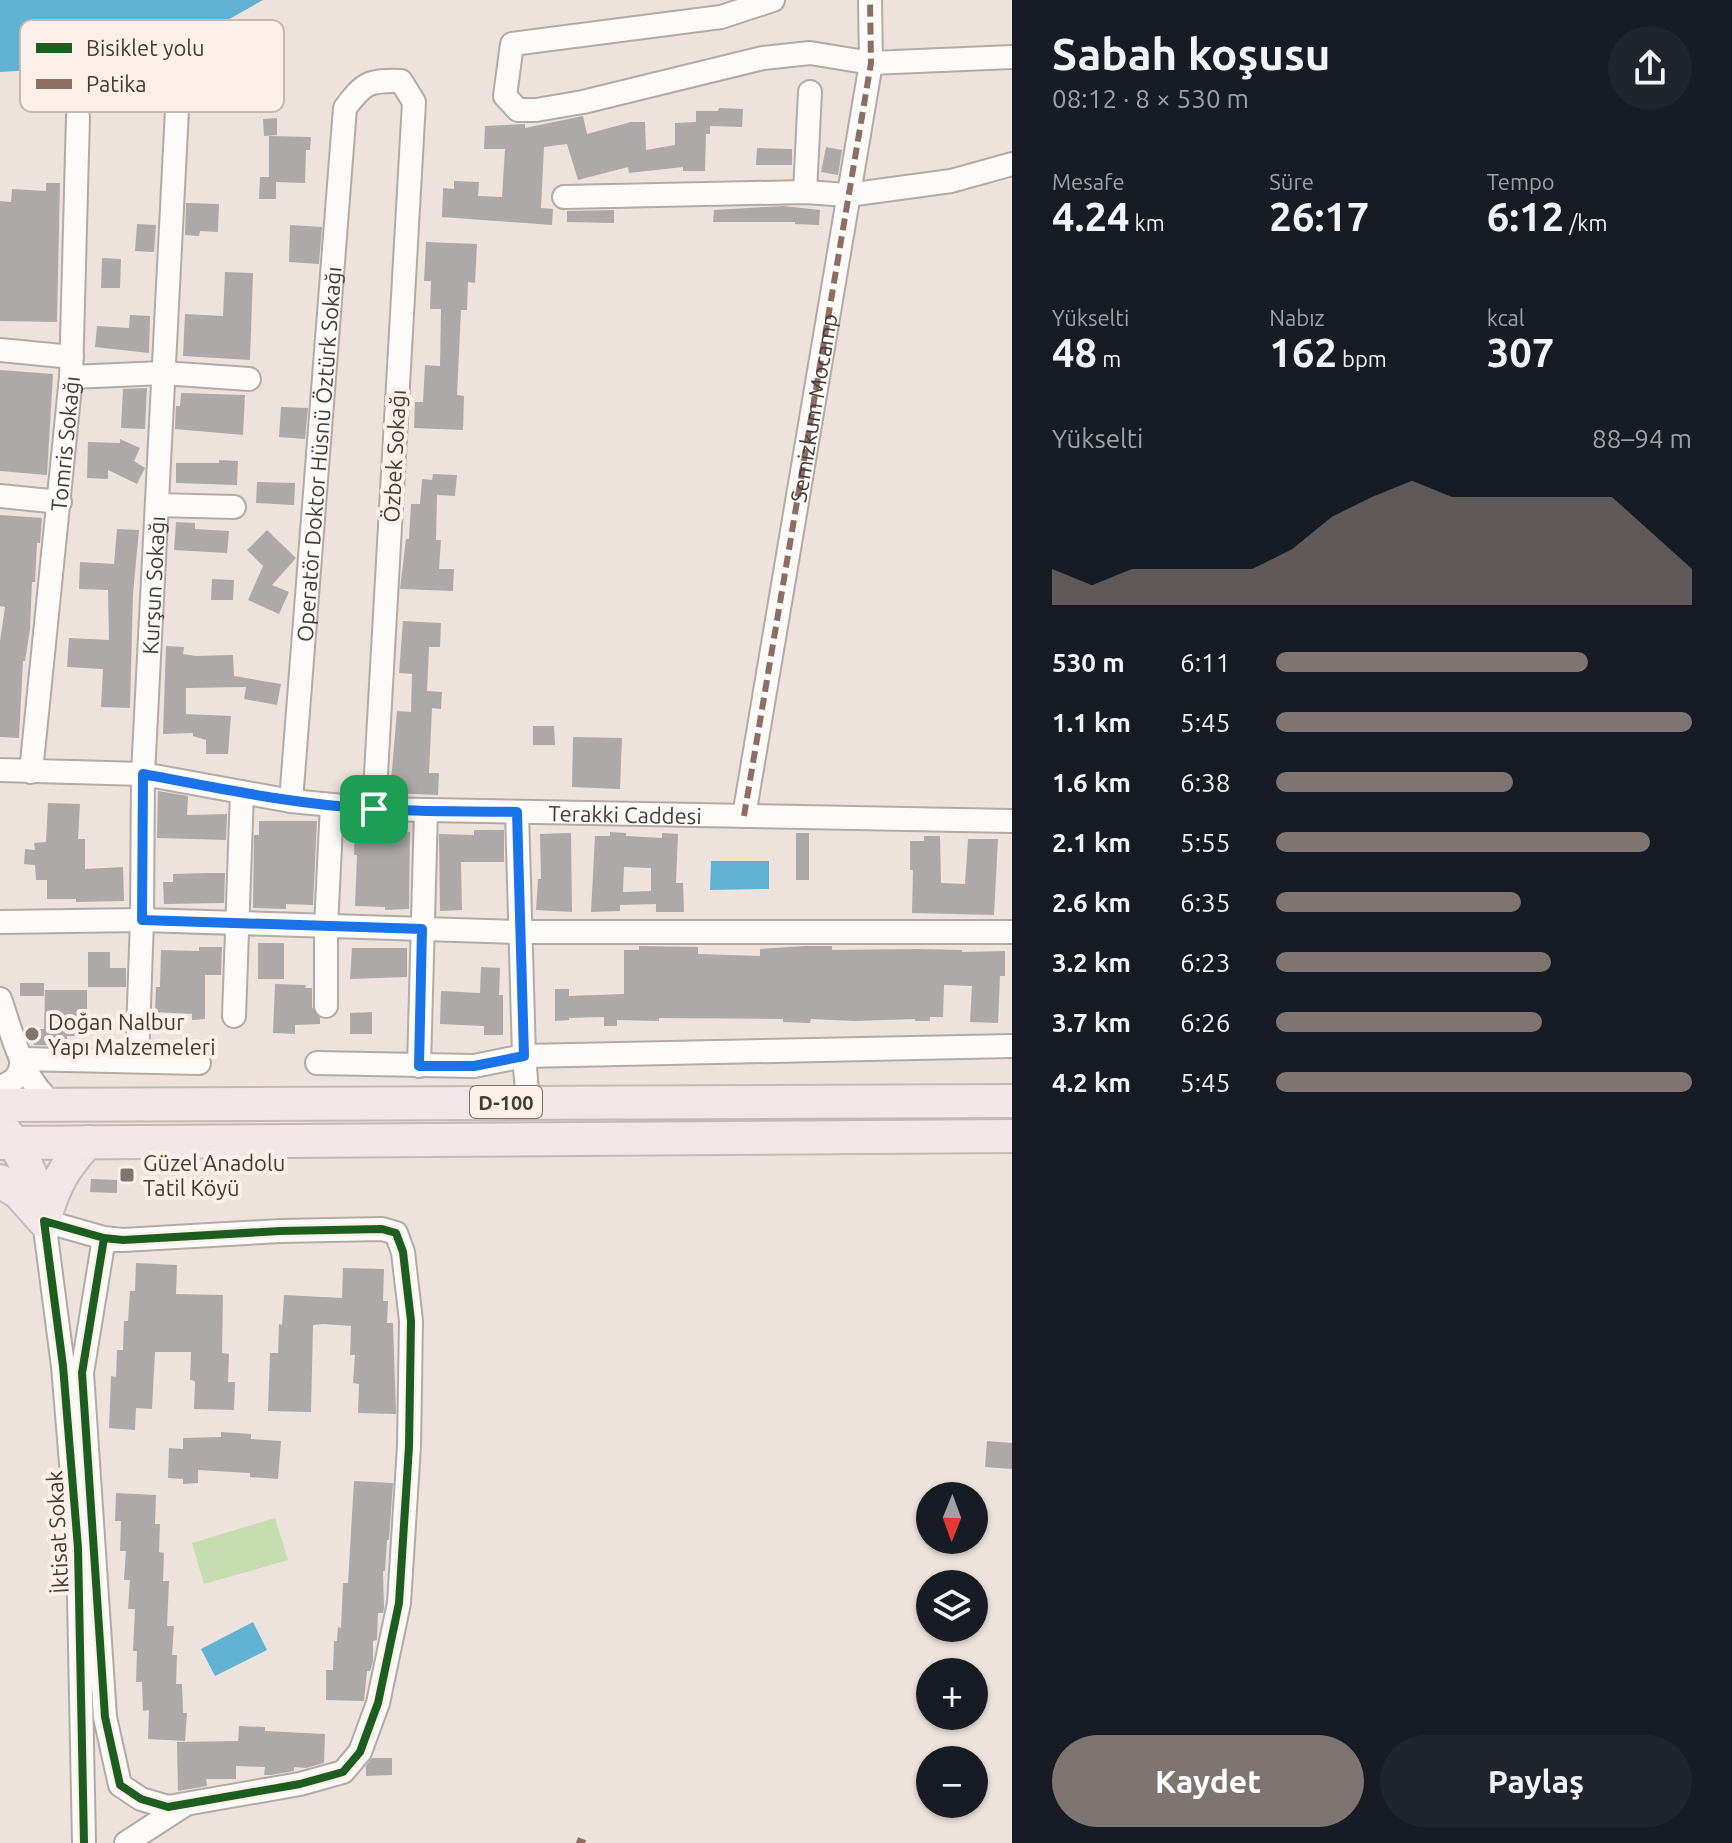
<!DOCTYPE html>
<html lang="tr">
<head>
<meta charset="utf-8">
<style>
  :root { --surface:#171b24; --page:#20242c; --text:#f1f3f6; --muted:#9ea1a6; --accent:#7e7570 }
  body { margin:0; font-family:Ubuntu,sans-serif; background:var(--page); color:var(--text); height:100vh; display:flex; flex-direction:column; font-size:30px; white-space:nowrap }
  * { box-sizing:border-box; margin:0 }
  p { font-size:26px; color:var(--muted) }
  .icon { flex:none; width:44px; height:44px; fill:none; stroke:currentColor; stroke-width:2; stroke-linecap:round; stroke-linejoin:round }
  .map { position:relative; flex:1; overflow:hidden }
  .sheet { display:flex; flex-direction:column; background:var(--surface); width:720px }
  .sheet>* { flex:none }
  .needle { width:52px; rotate:181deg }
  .fabs { position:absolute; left:916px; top:1482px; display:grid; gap:16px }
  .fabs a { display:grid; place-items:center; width:72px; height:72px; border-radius:50%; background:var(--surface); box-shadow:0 2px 6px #0004; font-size:40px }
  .pin { position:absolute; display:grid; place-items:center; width:68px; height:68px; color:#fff; margin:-34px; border-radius:16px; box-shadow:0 4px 12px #0006 }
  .round { display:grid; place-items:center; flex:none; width:84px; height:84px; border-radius:42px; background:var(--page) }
  .summary { display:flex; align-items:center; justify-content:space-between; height:136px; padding:0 40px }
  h1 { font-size:44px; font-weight:700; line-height:60px }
  .stats { display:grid; grid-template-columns:repeat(3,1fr); gap:12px; height:136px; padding:8px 40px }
  .stats div { display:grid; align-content:center }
  .stats b { font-size:40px; font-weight:700 }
  .stats small { font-size:22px; font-weight:400 }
  .stats p { font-size:22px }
  .chart { height:224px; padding:16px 40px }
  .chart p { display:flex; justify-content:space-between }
  .chart svg { width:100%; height:144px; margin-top:8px; fill:var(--accent); opacity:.7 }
  .button { display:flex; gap:16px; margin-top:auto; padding:16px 40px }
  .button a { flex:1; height:92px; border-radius:48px; background:var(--accent); color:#fff; font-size:32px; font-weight:700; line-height:92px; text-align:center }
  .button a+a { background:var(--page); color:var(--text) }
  ul { padding:0 40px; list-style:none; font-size:26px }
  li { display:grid; grid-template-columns:128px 96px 1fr; align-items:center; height:60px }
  li i { height:20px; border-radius:10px; background:var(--accent) }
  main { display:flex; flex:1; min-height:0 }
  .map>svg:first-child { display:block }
</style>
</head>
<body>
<main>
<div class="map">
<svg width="1012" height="1843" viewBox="0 0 1012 1843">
  <rect width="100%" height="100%" fill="#ede2dc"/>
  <path fill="#c5dcaf" d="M275,1518L288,1560L204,1584L192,1543Z"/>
  <path fill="#60b2d2" d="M0,0H263L151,63L0,72Z
    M711,861H769V889L710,890Z
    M253,1622L267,1650L215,1676L201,1649Z"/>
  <path fill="#ada9a9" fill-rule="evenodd" d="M719,108L743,109L742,127L710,126V134H706L705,171H683V167L629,173L628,167L578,180L567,144L544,147L541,208L553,209L552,225L442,217L443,188L454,189V181L479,182L478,196L502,197L505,149H484L485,126L525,124V128L583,116L587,134L631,122H645L646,150L675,145V123L696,122V111H718Z
    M277,118V135L264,136L263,119Z
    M269,136L311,137L310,150H306L305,183L276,182V199H259L260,177H269Z
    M826,147L842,150L838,175L821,172Z
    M757,148L792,149V165H756Z
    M46,183H60L57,322L0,321V201L11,202L12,189L46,191Z
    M186,203L219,204L218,232L200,231L199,236L185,235Z
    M783,206L820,210L819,225L795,224V222H713L714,210Z
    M614,210V223L567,222V211Z
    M137,224L156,225L154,252L135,251Z
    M290,225L322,227L319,264L289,262Z
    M426,242L477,244L475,283L468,282L467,310H461L457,395L464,396L463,430L414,428L415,402H423L425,365L440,366L441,309H430L431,281H424Z
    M102,258L121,259L120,288H101Z
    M225,272L253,273L250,360L183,356L185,314L223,316Z
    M130,315L150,316L149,353L95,347L97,326L129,328Z
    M0,370L53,374L47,475L0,471Z
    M147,388L145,429L121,428L123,389Z
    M181,393L245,395L243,435L175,429L176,406H180Z
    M281,407L308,408L305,439L279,437Z
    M120,439L140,448L134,461L145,468L137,484L108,470V479L87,478L88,442L120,443Z
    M219,460L238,461L237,485L176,483V463H219Z
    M433,474L457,475L455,496L437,495L436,540H441L439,569H454L453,591L400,589L406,539H409L411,504H420L422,479L432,480Z
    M257,482L295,483L294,505L256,503Z
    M0,515L42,518L40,543H37L35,582H32L30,629L25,661H23L19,738L0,737V641L5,607L0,606Z
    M176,522L195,523V529L229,531L227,553L174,550Z
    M117,529L139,530L133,594L130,708L101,707L103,669L67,667L69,638L109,640L108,590L79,589L80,562L114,564Z
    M267,530L296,558L272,585L289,592L279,614L248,600L263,566L247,550Z
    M212,579L234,580L233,600H211Z
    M403,621L441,623L440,647H429L427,691L442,692L441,709L432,708L429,773H439L438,795L390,793L397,711L411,712L412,674L399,673Z
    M166,646L184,647L183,654L196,656L233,655L234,676L281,684L277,705L244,699L246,687L186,688V714L231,716L228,754H206V740L193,736V733L163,734Z
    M533,726H554L555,745H533Z
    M573,737L622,738L620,789L572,787Z
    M158,791L188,796L187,815L227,814L226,840L157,838Z
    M48,803L80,804L78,839H85V869L123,867L124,901L76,902V899H47V880H36L35,865L24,864L25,849L35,850L34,843L46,842Z
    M259,821H317L313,905L286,904V909L253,908L254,835H259Z
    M355,821L375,823L374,830L410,832L409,909L385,910V907L355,906L357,855H354Z
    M474,830H504V862H461L462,910L440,911L439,834L474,835Z
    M610,832L626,833V836L662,838V833L678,834L676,883H683L684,912H656V904L620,905V911L591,912L595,836H610ZM624,867L651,868V891L623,892Z
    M571,833L572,912L536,910L538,879H541L540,834Z
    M796,833H809V880H796Z
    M924,836H940L941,883L965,884L968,839H998L994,915L912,913L913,870H910V841H924Z
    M206,873H225L224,903L164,904L163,882H173V874Z
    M258,943H284V979H258Z
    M639,946L698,947V954L760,956V949L805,946H832V950L919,949L962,950V952L1005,951V976H1000L998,1023L970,1022L972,986L944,985L943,1017H930V1021H915V1019L855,1021L811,1019L810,1023L783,1022V1019L659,1018V1021L617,1020V1026H604V1017L569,1018V1020L555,1021V989H569V996L624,994V950H639Z
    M199,947H222L221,975H205V1019L192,1020V1014L155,1012L156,987H160L161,950L199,951Z
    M352,948H407V977L350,979Z
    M88,952H110V968H126V987H88Z
    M481,967L500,968L499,995H503V1035H484V1026L440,1024L441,991L480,993Z
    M20,983H44V996H20Z
    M275,984L306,985L305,988H312V1007L320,1018V1024L295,1025V1034L273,1033Z
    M45,990H87V1036H67V1046L34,1045V1029H44Z
    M372,1012V1034H350V1013Z
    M91,1179L117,1180V1193L90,1192Z
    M136,1263L177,1265L176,1294L223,1295L222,1353L229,1354L228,1382H235L234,1410L194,1409L195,1381L190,1380L191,1352H155L152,1409L136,1408L135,1430L109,1428L111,1376L116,1377L117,1350H123L124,1321H128L130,1291H135Z
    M343,1268L384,1269L383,1301H388L387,1323H393L396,1414L358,1413L359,1384L353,1383L355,1355H350L351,1326L323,1324L313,1325L311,1412L268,1411L270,1353H278L279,1324L282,1325L284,1295L342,1298Z
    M221,1432L251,1434V1439L281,1441L278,1479L250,1477V1473L198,1470V1483L183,1484V1479L168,1478L169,1448L183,1449V1438L221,1437Z
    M987,1441L1012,1443V1469L985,1467Z
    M354,1481L393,1483L389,1540H387L385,1571H383L384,1608L383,1613H378L377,1640L373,1641V1661L370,1671H367L364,1701L326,1700V1670H333L334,1641H337L338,1627L341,1628L343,1583H348Z
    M116,1493L156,1495L155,1524H160L159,1552L164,1553L163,1581H169L167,1626H174L172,1655H177L176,1684H182L183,1713H187L185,1741L148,1739L149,1710L143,1711L142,1682H136L137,1651H133L135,1609H128L130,1580H124L126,1551H120L121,1521H115Z
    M239,1726L265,1727V1731L325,1734L324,1763L306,1768L294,1767V1771L271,1775H264L265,1767L236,1766V1779H206L207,1786L178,1791L177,1742L238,1741Z
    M372,1758H392V1775L366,1776V1766Z"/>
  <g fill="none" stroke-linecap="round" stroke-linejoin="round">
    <defs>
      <g id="minor">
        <path d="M773,0L721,17L512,44L505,96L518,110H536L583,102L763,58L810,53L871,63L1012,57"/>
        <path d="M805,192L810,92"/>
        <path d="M564,197L805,192L848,195L951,181L1012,164"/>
        <path d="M0,350L72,357"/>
        <path d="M71,377L163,373L249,379"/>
        <path d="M0,496L60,502"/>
        <path d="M157,505L234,507"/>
        <path id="s1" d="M0,770L143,774L291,801L374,809L1012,821"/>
        <path id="s2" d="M31,772L71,377L78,116"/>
        <path id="s3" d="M291,801L345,108C364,83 368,80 401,81L414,102L374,809"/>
        <path d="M517,812L524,1056L528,1102"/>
        <path id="s4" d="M744,816L871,63L870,0"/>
        <path d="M0,922L142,920L520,932H1012"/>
        <path d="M0,999C13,1036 22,1080 54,1105"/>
        <path d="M326,1006V927L332,805"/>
        <path d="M234,1016L242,792"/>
        <path d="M22,1059L199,1063"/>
        <path id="s5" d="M137,1061L142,920L143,774L177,110"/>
        <path d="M317,1063L474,1066L524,1056L1012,1046"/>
        <path d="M419,1066L426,810"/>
        <path d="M0,1087C16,1081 20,1076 22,1059"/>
        <path d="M84,1843L78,1548L63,1366L44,1221L104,1238L123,1240L280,1231L382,1229L396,1233L403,1252L411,1321L409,1446L399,1603L378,1703L360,1752L343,1772L300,1784L168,1807L141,1799L120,1785L105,1717L82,1373L104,1238"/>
        <path d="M126,1843L183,1806"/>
      </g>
      <path id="highway" d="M0,1105L1012,1101
        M4,1130C27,1160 37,1184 44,1221
        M0,1143L1012,1136
        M0,1181L19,1193L44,1221
        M44,1221C54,1186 63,1168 88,1142"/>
    </defs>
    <use href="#minor" stroke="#b3aaa6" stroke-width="26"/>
    <use href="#highway" stroke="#c7b8b7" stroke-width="36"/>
    <use href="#minor" stroke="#fcfbfa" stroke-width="22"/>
    <use href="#highway" stroke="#f1e6e8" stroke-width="32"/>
    <path stroke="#8d6e63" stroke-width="6" stroke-dasharray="12 6" stroke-linecap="butt" d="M744,816L871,63L870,0
      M577,1840L585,1843"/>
    <defs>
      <path id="cycleway" d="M84,1843L78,1548L63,1366L44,1221L104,1238L123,1240L280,1231L382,1229L396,1233L403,1252L411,1321L409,1446L399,1603L378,1703L360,1752L343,1772L300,1784L168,1807L141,1799L120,1785L105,1717L82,1373L104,1238"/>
    </defs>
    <use href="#cycleway" stroke="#fcf0e8" stroke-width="13"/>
    <use href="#cycleway" stroke="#1b5e20" stroke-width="8"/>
  </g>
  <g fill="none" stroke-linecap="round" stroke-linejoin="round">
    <defs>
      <path id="route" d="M143,774C219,788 296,805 375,809C422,812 469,811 517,812L524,1056L474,1066H419L422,929L142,920Z"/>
    </defs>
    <use href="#route" stroke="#fff" stroke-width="16"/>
    <use href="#route" stroke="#1a73e8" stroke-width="10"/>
  </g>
  <g fill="#7e7570" stroke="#fcf0e8" stroke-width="3">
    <circle cx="32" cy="1034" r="8"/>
    <rect x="119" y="1167" width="16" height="16" rx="4"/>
  </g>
  <g text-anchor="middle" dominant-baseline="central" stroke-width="8" stroke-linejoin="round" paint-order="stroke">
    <rect fill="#fcf0e8" stroke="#7a716b" stroke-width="2" x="470" y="1086" width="72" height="32" rx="6"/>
    <g font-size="20" font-weight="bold" fill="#433b36">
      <text x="506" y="1102">D-100</text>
    </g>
    <g font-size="22" fill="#433b36" stroke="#fcf0e8">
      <text stroke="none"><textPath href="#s4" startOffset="414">Semizkum Mocamp</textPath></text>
      <text stroke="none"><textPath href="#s2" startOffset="330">Tomris Sokağı</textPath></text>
      <text stroke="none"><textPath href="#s3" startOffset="348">Operatör Doktor Hüsnü Öztürk Sokağı</textPath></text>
      <text transform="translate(394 456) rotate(-87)">Özbek Sokağı</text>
      <text stroke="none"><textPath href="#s5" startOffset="476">Kurşun Sokağı</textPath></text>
      <text stroke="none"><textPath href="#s1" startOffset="628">Terakki Caddesi</textPath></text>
      <text transform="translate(57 1532) rotate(-93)">İktisat Sokak</text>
    </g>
    <g font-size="22" fill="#433b36" stroke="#fcf0e8" text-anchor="start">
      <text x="48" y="1021">Doğan Nalbur<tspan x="48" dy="25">Yapı Malzemeleri</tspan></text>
      <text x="143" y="1162">Güzel Anadolu<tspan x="143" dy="25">Tatil Köyü</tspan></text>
    </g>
  </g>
  <rect x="20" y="20" width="264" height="92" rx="12" fill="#fcf0e8" stroke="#c4bab3" stroke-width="2"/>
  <rect x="36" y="43" width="36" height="10" fill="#1b5e20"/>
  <rect x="36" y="79" width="36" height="10" fill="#8d6e63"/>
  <g font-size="22" fill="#433b36">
    <text x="86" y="56">Bisiklet yolu</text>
    <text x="86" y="92">Patika</text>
  </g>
</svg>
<div class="fabs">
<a><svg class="needle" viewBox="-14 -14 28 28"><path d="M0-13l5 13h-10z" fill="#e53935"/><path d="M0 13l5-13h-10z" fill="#9ea1a6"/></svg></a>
<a><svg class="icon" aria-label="layers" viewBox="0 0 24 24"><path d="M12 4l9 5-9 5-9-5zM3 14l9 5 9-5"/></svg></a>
<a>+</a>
<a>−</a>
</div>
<div class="pin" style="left:374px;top:809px;background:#1e9e55"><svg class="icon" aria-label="arrive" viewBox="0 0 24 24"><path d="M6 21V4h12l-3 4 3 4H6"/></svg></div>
</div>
<section class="sheet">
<div class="summary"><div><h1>Sabah koşusu</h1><p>08:12 · 8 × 530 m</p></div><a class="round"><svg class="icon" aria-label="share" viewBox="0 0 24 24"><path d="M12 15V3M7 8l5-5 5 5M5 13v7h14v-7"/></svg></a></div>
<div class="stats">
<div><p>Mesafe</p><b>4.24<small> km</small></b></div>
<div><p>Süre</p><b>26:17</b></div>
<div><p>Tempo</p><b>6:12<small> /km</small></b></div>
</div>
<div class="stats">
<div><p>Yükselti</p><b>48<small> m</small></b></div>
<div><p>Nabız</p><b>162<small> bpm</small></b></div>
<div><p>kcal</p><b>307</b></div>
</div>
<div class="chart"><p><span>Yükselti</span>88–94 m</p>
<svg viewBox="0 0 160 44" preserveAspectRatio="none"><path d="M0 44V33L10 38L20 33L30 33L40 33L50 33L60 27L70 17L80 11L90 6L100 11L110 11L120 11L130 11L140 11L150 22L160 33V44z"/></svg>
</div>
<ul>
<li><b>530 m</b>6:11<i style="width:75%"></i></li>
<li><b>1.1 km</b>5:45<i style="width:100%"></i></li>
<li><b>1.6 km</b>6:38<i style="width:57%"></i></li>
<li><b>2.1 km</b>5:55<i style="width:90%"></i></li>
<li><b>2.6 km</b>6:35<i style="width:59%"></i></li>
<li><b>3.2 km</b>6:23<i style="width:66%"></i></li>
<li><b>3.7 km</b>6:26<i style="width:64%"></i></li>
<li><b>4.2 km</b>5:45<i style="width:100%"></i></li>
</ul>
<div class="button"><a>Kaydet</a><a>Paylaş</a></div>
</section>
</main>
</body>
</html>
